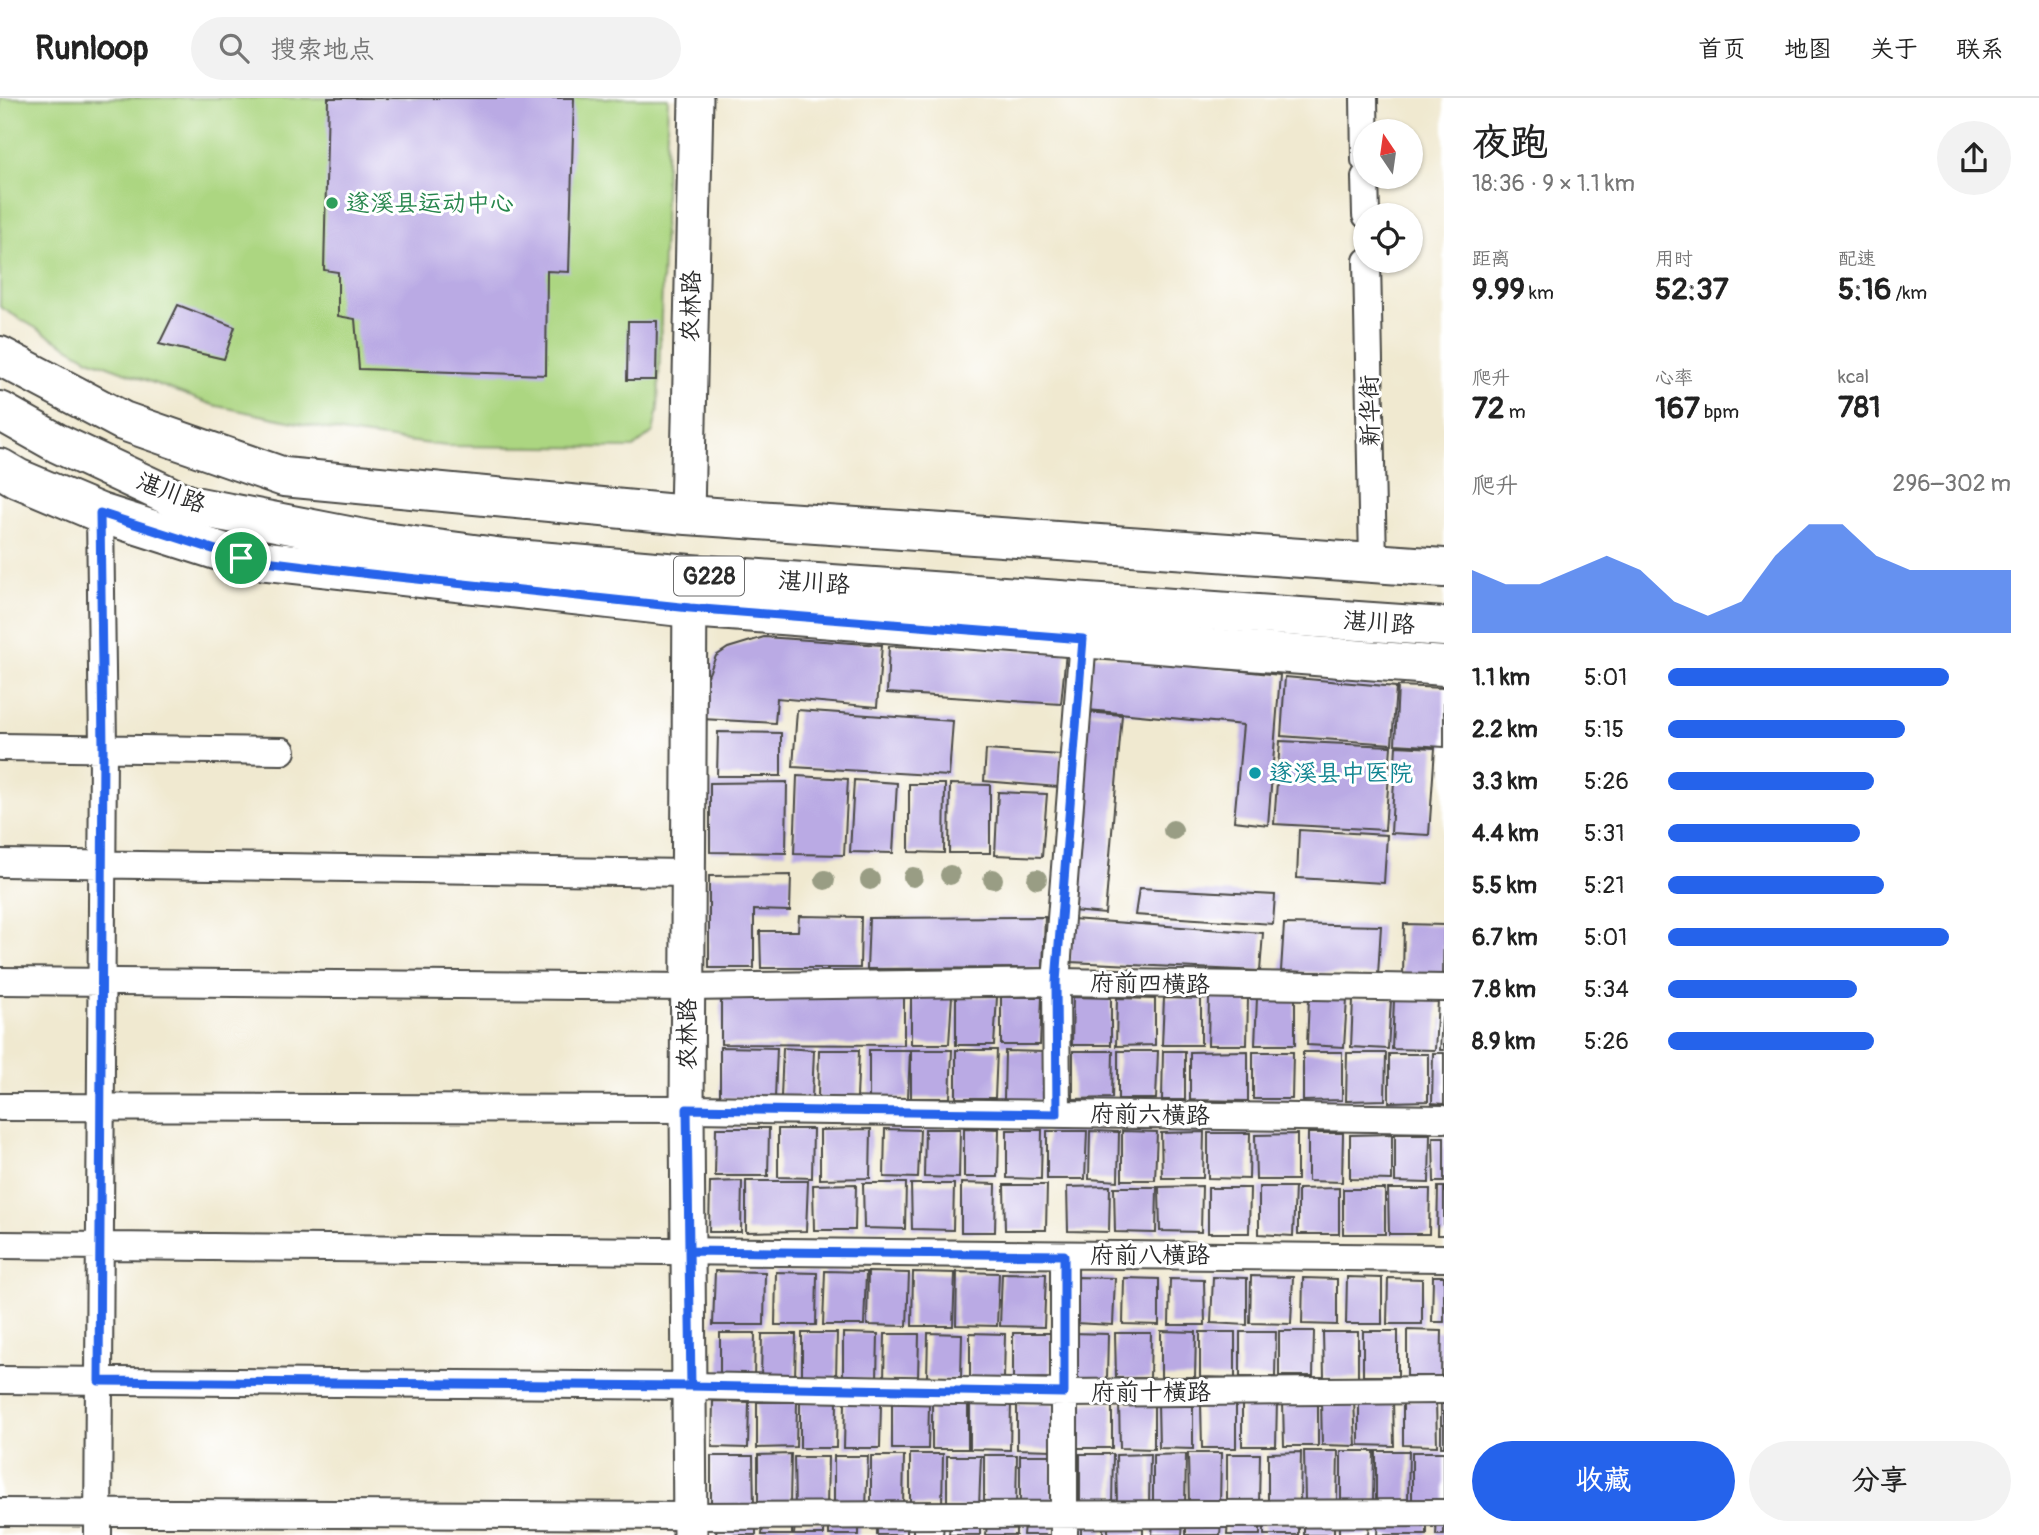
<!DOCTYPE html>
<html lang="zh">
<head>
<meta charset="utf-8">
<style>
  :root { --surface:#fff; --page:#f2f2f2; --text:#222; --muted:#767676; --line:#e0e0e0; --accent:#2563eb }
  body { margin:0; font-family:Pangolin,"LXGW WenKai TC",sans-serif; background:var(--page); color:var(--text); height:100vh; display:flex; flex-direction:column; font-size:26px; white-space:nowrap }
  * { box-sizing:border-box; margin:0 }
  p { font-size:23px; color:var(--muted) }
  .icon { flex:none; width:38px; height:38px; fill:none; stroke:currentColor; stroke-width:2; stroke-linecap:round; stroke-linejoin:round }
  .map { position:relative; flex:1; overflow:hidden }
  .sheet { display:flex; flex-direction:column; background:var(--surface); width:595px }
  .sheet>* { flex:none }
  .needle { width:46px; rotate:347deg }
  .buttons { position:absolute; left:1353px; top:21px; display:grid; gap:14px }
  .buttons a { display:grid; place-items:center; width:70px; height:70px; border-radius:50%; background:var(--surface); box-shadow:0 2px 5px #0004; font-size:35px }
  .pin { position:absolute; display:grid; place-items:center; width:60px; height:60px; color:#fff; margin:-30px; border:4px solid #fff; border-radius:50%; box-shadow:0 2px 7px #0007 }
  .round { display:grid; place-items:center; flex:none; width:74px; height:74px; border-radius:37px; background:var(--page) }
  .head { display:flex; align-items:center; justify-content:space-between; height:119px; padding:0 28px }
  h1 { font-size:38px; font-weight:700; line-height:52px }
  .figures { display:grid; grid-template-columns:repeat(3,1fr); gap:10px; height:119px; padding:7px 28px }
  .figures div { display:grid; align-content:center }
  .figures b { font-size:30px; font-weight:700 }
  .figures small { font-size:19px; font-weight:400 }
  .figures p { font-size:19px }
  .chart { height:196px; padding:14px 28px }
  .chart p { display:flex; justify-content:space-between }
  .chart svg { width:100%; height:126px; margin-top:7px; fill:var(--accent); opacity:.7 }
  .cta { display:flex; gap:14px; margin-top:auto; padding:14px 28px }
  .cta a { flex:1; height:80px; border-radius:42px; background:var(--accent); color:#fff; font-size:28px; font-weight:700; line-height:80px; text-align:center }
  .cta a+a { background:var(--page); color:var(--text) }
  ul { padding:0 28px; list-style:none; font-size:23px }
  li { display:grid; grid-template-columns:112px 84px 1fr; align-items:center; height:52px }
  li i { height:18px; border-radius:9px; background:var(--accent) }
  header { display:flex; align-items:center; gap:42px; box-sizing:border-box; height:98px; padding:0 35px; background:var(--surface); border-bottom:2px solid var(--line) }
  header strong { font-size:33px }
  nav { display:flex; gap:38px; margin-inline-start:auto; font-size:24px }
  .search { width:490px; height:63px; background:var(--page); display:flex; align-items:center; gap:18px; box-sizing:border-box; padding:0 24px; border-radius:38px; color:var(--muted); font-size:26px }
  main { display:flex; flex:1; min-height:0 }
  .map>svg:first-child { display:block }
</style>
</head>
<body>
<header>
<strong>Runloop</strong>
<div class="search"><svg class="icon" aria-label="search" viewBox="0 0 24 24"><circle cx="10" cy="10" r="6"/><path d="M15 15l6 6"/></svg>搜索地点</div>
<nav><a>首页</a><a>地图</a><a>关于</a><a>联系</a></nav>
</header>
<main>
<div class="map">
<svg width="1444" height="1437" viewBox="0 0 1444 1437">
  <rect width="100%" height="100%" fill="#fff"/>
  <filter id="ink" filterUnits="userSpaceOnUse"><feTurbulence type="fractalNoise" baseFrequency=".0143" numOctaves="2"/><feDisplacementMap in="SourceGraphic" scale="14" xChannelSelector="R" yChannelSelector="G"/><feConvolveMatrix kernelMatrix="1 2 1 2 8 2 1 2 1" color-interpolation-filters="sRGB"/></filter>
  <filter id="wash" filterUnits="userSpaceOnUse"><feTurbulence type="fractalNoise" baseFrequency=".00686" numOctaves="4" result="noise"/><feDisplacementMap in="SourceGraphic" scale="28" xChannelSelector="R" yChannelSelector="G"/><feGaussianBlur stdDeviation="1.57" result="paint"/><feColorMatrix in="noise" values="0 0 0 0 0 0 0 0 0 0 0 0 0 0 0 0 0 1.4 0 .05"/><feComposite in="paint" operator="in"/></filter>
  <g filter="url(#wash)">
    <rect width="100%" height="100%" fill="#f0e9d0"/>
    <path fill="#acd681" stroke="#6c8056" stroke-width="2" d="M0,0H668L658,311L653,334L633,350L446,348L346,335L213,307L89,261L0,209Z"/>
    <g id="blocks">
      <path fill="#baaae4" d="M328,0H574L569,174L547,173L546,277L359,271L355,221L338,218V174L324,172Z
        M178,207L235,229L224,261L159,246Z
        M628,223H657L656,282H627Z
        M764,539L882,547L877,609L777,600L775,625L702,621L706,583L716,558L728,550Z
        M889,548L1066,554L1061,606L887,595Z
        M1092,557L1280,577L1268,727L1234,723L1243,627L1088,612Z
        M1285,579L1396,589L1392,646L1281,638Z
        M1398,588L1444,590V649L1395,646Z
        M797,612L953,623L949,678L793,669Z
        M1087,614L1122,617L1105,816L1073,813Z
        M718,634L781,635V678H717Z
        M1280,643L1391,648L1385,732L1274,726Z
        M1396,648L1435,650L1429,737L1391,735Z
        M986,652L1061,657L1058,689L984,683Z
        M797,678L848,681L844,757L794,756Z
        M854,682L897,685L893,755L850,754Z
        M787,684L786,755L710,754V685Z
        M909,686H945L944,755L909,754Z
        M950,686L990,687V755H949Z
        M998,694L1047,696L1042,759L995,757Z
        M1299,732L1387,737L1384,785L1297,780Z
        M791,777L790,813L754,812V870H709V778Z
        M1139,790L1275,797L1273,826L1135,817Z
        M799,818L861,819L860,870H761L760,833H798Z
        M1045,819L1043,870L867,871L869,820Z
        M1072,821L1263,835L1260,873L1070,864Z
        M1284,826L1381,828L1378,877L1281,873Z
        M1404,826L1444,827L1443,880L1403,879Z
        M904,896V947L721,946V898Z
        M911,898H952L949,946H911Z
        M956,899H997L994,947H956Z
        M1001,899H1042L1040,947H1001Z
        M1073,899L1111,900V947H1072Z
        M1209,899L1248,900L1247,947H1208Z
        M1117,900L1155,901V947L1116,948Z
        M1164,900L1201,901V947H1162Z
        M1257,900H1295V947H1255Z
        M1309,900L1347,901L1344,949L1307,947Z
        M1353,902H1391L1388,951L1351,949Z
        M1394,902L1438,903L1435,952L1392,951Z
        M1442,920H1444V952H1440Z
        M720,949L777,950L775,1000H720Z
        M783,950L814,952L812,1000L781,999Z
        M819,952H859L857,1000H818Z
        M869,952H910L908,1000H869Z
        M911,952H952L950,1000H911Z
        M956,952H997L995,1000H956Z
        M1005,953L1045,954L1043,1002H1004Z
        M1073,953H1113L1112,1000L1073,1001Z
        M1118,953H1158L1156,1001H1118Z
        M1163,953H1185V1002H1162Z
        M1248,953V1003L1190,1002V954Z
        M1253,954H1293L1292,1001H1253Z
        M1303,954H1342V1002L1303,1003Z
        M1347,955H1386L1385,1002L1346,1003Z
        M1433,955H1444V1006L1432,1005Z
        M1389,956H1428V1003L1389,1004Z
        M716,1030H769L768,1078H715Z
        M964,1030L999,1031L998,1079H964Z
        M778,1031H813L812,1080L778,1079Z
        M871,1031L870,1080L820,1081V1032Z
        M885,1031L920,1032L918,1080L884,1079Z
        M925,1031H960L959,1080L924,1079Z
        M1007,1032H1042L1041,1081L1007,1080Z
        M1047,1033H1087L1085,1081H1047Z
        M1090,1033L1119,1034L1118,1083L1089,1081Z
        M1122,1033L1157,1034L1155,1082H1122Z
        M1204,1034L1203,1080H1162L1161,1035Z
        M1208,1035H1250L1249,1081L1208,1080Z
        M1308,1035H1343L1342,1084L1308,1083Z
        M1297,1036V1082H1256L1255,1037Z
        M1392,1036V1082L1350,1081V1037Z
        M1395,1036H1430L1429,1085L1395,1084Z
        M1433,1039H1444V1084H1434Z
        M742,1083L741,1134H709L710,1084Z
        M746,1083H808L806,1133L746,1134Z
        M863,1085H906L905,1131L864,1130Z
        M961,1085L996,1086L995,1134H961Z
        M856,1086L855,1132H814L813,1087Z
        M911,1086H954L953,1132L912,1131Z
        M1004,1087H1047L1046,1132H1005Z
        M1110,1088L1109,1134L1068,1133L1067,1089Z
        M1202,1088L1201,1134L1160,1133L1159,1089Z
        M1114,1089H1157L1156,1135L1115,1134Z
        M1259,1089H1295L1293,1138L1259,1136Z
        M1438,1089H1444V1137H1437Z
        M1208,1090H1250L1249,1135H1208Z
        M1339,1090V1136H1298V1091Z
        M1343,1091H1385V1136H1343Z
        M1388,1091H1430L1429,1136H1389Z
        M715,1173L765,1174L764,1227H713Z
        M825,1173L866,1174L864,1227H823Z
        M776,1174L817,1175L816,1227H775Z
        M868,1174L909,1175L907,1228L867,1227Z
        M913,1174L955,1175L953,1228H912Z
        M957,1174L999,1175L997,1228L956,1227Z
        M1002,1175L1046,1176L1044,1229L1000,1228Z
        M1251,1178L1293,1179L1291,1226L1250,1225Z
        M1433,1178H1444V1224H1432Z
        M1076,1179L1115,1180L1113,1227L1075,1225Z
        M1213,1179L1247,1180V1227L1211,1225Z
        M1347,1179L1382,1180V1226H1346Z
        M1124,1180L1159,1181V1227L1123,1226Z
        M1303,1180L1337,1181V1227L1302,1226Z
        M1388,1180L1422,1181V1226H1387Z
        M1170,1181L1204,1182L1205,1227H1169Z
        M1407,1232L1442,1233L1441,1278H1407Z
        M1161,1233L1196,1234L1195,1279H1161Z
        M1279,1233H1314L1313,1278H1279Z
        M1363,1233H1398V1278H1363Z
        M1200,1234H1235V1280L1200,1279Z
        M1240,1234H1276L1275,1279H1240Z
        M1323,1234H1358V1280L1324,1279Z
        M720,1235H755L754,1281L720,1280Z
        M802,1235H837L836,1281L802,1280Z
        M843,1235L878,1236L877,1281H843Z
        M928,1235L962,1236L961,1281L927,1280Z
        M970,1235L1005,1236L1004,1281H970Z
        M1013,1235H1051L1050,1280L1013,1281Z
        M1072,1235L1108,1236L1107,1281H1073Z
        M1115,1235H1151L1150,1280H1116Z
        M762,1236H796L795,1281H761Z
        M885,1236H919L918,1281H884Z
        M1393,1301L1394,1348L1359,1347V1302Z
        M1277,1302L1276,1348H1242V1303Z
        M1321,1302H1354L1356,1348L1322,1347Z
        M1436,1302L1437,1348L1403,1347V1303Z
        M713,1303L749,1304L748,1350L712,1349Z
        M1283,1303H1318V1348H1284Z
        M757,1304H797L796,1349L757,1350Z
        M800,1304H837L836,1350H800Z
        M845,1304L881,1305L880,1350H844Z
        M1236,1304V1350H1202L1201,1305Z
        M1441,1304H1444V1349H1441Z
        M892,1305L929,1306L928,1351H892Z
        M932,1305L968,1306V1351H932Z
        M970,1305H1011L1010,1352L970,1351Z
        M1077,1305H1112V1350H1078Z
        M1119,1305H1154V1351L1120,1350Z
        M1158,1305H1193V1351L1159,1350Z
        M1017,1306H1054L1053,1352L1017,1351Z
        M1304,1353H1338L1337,1404H1305Z
        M1341,1353H1374L1373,1404H1341Z
        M1376,1353H1409L1408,1404H1376Z
        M1301,1354L1300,1406L1268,1405V1355Z
        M1412,1354H1444V1406L1412,1405Z
        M1188,1355H1221L1220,1407L1189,1406Z
        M791,1356L790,1408H758V1357Z
        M910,1356H943L942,1408L910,1407Z
        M1080,1356H1113L1112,1408L1080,1407Z
        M1150,1356L1149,1408L1117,1407L1116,1357Z
        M1186,1356L1185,1408L1153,1407V1357Z
        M1227,1356H1260L1259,1407H1227Z
        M984,1357H1017L1016,1408H984Z
        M1020,1357H1053L1052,1409L1020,1408Z
        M711,1358H753L754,1409H711Z
        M834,1358H868L866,1409H834Z
        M871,1358H904L903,1409H871Z
        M947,1358H981L979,1409H947Z
        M794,1359H828L827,1410H795Z
        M1437,1421H1444V1437H1436Z
        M1378,1422L1427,1423V1437H1377Z
        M1228,1423L1260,1424V1437H1227Z
        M1339,1423H1369L1368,1437H1339Z
        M1299,1424V1437H1264V1425Z
        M1304,1424H1334V1437H1304Z
        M756,1425V1437H716L717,1426Z
        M795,1425H824V1437H794Z
        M829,1425H859V1437H829Z
        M1081,1425H1103V1437H1081Z
        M1108,1425H1143V1437H1108Z
        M1153,1425H1183L1182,1437H1152Z
        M1186,1425H1221L1220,1437H1186Z
        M763,1426H792V1437H762Z
        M877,1426L907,1427V1437H877Z
        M913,1426L944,1427L943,1437H913Z
        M950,1426H980V1437H949Z
        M987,1426H1016V1437H986Z
        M1024,1426L1053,1427V1437H1023Z"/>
    </g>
  </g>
  <g filter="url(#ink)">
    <use href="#blocks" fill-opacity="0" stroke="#494844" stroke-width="2"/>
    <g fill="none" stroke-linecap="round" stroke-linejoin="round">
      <defs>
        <path id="minor" d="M1364,0L1365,62
          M1365,79L1366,117
          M1367,163L1373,464
          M0,649L282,653
          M0,765L688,775
          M0,883L688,889L1056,884L1444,890
          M0,1009L687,1011L1444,1021
          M1057,1016L1056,884L1083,541
          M0,1147L1444,1160
          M1064,1157V1437
          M0,1282L691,1288L1064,1295L1444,1292
          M0,1414L690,1418L1444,1415
          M98,1437L103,650L100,415"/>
        <path id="tertiary" d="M687,417L696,0
          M690,486L687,1011L690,1437"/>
        <path id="secondary" d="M0,370L17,380L100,415L241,460L690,510L1444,568"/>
        <path id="trunk" d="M0,258L123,323L284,379L687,417L1444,470
          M0,313L57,345L189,407L369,442L504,460L690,476L1444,529"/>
      </defs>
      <use href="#minor" stroke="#494844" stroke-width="30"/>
      <use href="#tertiary" stroke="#494844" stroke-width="37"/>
      <use href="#secondary" stroke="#494844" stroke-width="42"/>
      <use href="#trunk" stroke="#494844" stroke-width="42"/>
      <use href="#minor" stroke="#fff" stroke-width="26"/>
      <use href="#tertiary" stroke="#fff" stroke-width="33"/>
      <use href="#secondary" stroke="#fff" stroke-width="38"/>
      <use href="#trunk" stroke="#fff" stroke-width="38"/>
    </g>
    <g fill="#999d84">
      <circle cx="1173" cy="732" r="10"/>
      <circle cx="950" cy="777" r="10"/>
      <circle cx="913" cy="779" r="10"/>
      <circle cx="993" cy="781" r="10"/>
      <circle cx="1037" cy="781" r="10"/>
      <circle cx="825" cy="782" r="10"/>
      <circle cx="870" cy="782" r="10"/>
    </g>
  </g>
  <g fill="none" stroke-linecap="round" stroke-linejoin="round" filter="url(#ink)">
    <defs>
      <path id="route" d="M241,460L100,415L103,650L99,1283L691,1288L689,1153L1064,1157V1295L691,1288L687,1011L1057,1016L1056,884L1083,541L690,510L370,476L241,460"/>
    </defs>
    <use href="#route" stroke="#fff" stroke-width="14"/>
    <use href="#route" stroke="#2563eb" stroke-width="9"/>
  </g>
  <circle fill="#2e9e5b" stroke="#fff" stroke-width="2.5" cx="332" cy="105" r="7"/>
  <circle fill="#0f9aa8" stroke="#fff" stroke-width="2.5" cx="1255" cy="675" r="7"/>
  <g text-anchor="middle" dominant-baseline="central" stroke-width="6" stroke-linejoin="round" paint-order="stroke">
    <rect fill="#fff" stroke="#6b6b6b" stroke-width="2" x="674" y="458.5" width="70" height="39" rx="5"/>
    <g font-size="23" font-weight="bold" fill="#2b2b2b">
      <text x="709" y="478">G228</text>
    </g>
    <g font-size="24" fill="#27864d" stroke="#fff" text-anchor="start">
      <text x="346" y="105">遂溪县运动中心</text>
    </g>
    <g font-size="24" fill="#2b2b2b" stroke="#fff">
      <text transform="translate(691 208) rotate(-89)">农林路</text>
      <text transform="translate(1370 313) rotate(-91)">新华街</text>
      <text transform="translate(171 395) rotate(21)">湛川路</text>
      <text transform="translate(814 485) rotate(4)">湛川路</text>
      <text transform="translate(1379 525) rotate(4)">湛川路</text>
      <text transform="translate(1150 886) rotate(1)">府前四横路</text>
      <text transform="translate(687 936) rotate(-90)">农林路</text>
      <text transform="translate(1150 1017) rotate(1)">府前六横路</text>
      <text x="1150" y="1157">府前八横路</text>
      <text x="1151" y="1294">府前十横路</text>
    </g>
    <g font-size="24" fill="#0d838f" stroke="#fff" text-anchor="start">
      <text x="1269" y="675">遂溪县中医院</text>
    </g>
  </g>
</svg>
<div class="buttons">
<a><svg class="needle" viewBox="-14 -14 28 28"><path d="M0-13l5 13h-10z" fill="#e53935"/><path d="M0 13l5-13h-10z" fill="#767676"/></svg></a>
<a><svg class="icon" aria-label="locate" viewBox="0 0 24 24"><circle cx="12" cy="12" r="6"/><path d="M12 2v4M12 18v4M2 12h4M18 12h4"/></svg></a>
</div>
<div class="pin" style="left:241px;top:460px;background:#1e9e55"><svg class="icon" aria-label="arrive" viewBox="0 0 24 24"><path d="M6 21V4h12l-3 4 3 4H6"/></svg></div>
</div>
<section class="sheet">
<div class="head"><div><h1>夜跑</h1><p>18:36 · 9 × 1.1 km</p></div><a class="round"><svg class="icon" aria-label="share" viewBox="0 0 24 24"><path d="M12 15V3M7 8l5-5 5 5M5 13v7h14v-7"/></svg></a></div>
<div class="figures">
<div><p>距离</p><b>9.99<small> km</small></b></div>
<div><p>用时</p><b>52:37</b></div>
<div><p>配速</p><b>5:16<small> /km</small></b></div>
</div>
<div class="figures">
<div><p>爬升</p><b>72<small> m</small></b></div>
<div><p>心率</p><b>167<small> bpm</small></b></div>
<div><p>kcal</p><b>781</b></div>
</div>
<div class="chart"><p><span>爬升</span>296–302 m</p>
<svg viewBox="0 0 160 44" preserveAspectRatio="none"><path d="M0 44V22L10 27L20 27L30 22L40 17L50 22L60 33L70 38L80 33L90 17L100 6L110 6L120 17L130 22L140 22L150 22L160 22V44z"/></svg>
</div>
<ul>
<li><b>1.1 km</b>5:01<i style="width:82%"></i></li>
<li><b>2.2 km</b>5:15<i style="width:69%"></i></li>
<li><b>3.3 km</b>5:26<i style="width:60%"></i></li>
<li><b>4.4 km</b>5:31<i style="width:56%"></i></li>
<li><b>5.5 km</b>5:21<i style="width:63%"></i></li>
<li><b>6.7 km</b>5:01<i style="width:82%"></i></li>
<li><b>7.8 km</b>5:34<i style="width:55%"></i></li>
<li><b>8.9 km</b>5:26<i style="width:60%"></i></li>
</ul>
<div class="cta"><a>收藏</a><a>分享</a></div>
</section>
</main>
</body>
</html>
